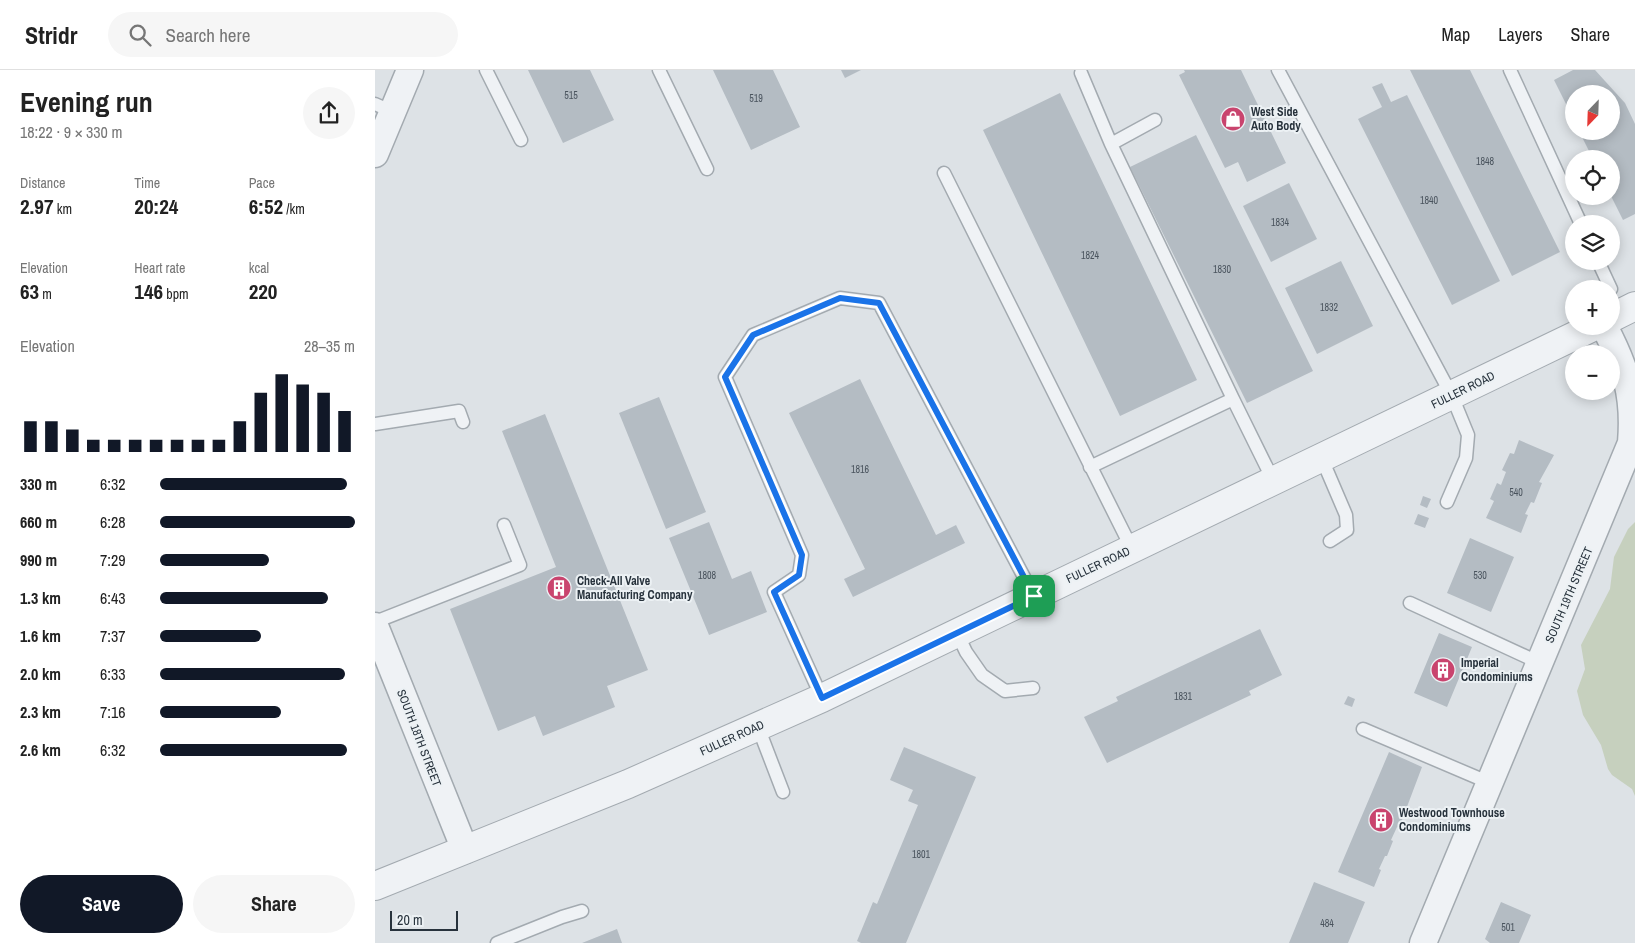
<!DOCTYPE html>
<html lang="en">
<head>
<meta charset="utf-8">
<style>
  :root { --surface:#fff; --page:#f6f6f6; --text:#222; --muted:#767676; --line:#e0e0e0; --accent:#111827 }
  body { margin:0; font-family:"Archivo Narrow",sans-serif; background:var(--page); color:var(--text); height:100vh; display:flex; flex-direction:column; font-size:19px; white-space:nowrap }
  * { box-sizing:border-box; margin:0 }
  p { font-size:16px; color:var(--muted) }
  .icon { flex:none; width:28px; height:28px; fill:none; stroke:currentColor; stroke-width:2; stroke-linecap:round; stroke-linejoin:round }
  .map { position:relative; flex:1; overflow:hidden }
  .panel { display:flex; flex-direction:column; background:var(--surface); width:375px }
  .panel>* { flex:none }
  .needle { width:32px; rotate:203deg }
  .tools { position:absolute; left:1190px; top:15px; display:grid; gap:10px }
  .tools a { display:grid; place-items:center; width:55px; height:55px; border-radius:50%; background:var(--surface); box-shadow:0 2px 12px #0003; font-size:25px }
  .scale { position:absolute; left:15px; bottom:12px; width:68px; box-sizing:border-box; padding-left:5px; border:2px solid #27323c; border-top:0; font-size:14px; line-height:18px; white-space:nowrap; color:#27323c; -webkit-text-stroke:4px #ecf1f4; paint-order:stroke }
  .pin { position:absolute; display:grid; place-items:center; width:42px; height:42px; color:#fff; margin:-21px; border-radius:10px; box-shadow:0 2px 8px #0006 }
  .round { display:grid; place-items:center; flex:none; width:52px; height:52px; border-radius:26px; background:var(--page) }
  .summary { display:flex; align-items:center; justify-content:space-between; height:85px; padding:0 20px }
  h1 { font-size:28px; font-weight:700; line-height:38px }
  .stats { display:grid; grid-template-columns:repeat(3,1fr); gap:8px; height:85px; padding:5px 20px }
  .stats div { display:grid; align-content:center }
  .stats b { font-size:21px; font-weight:700 }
  .stats small { font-size:14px; font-weight:400 }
  .stats p { font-size:14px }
  .chart { height:140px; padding:10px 20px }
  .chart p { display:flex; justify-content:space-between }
  .chart svg { width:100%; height:90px; margin-top:5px; stroke:var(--accent); stroke-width:6 }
  .button { display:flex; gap:10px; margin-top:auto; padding:10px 20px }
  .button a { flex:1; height:58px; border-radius:30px; background:var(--accent); color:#fff; font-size:20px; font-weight:700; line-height:58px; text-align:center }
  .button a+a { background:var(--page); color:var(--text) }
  ul { padding:0 20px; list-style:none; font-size:16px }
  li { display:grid; grid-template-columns:80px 60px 1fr; align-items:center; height:38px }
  li i { height:12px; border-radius:6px; background:var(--accent) }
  header { display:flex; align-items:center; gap:30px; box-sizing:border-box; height:70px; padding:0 25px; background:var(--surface); border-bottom:1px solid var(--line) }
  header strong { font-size:24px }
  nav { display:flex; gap:28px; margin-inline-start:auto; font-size:18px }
  .search { width:350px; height:45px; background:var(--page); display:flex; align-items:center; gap:12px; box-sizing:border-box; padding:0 18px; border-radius:28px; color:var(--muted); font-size:19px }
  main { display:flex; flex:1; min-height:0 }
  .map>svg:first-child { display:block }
</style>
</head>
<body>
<header>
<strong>Stridr</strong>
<div class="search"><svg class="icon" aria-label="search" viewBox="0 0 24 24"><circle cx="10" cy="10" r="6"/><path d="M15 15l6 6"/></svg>Search here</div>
<nav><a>Map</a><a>Layers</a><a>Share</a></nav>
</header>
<main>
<section class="panel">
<div class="summary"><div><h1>Evening run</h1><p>18:22 · 9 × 330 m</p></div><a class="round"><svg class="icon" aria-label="share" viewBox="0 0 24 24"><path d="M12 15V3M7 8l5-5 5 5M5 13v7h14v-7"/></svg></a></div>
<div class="stats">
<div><p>Distance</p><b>2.97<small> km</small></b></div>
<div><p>Time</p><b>20:24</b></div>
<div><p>Pace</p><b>6:52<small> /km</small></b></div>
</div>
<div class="stats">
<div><p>Elevation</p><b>63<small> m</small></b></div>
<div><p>Heart rate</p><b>146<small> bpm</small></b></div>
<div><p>kcal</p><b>220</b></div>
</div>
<div class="chart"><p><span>Elevation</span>28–35 m</p>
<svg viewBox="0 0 160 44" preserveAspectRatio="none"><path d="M5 44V29M15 44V29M25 44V33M35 44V38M45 44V38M55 44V38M65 44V38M75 44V38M85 44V38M95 44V38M105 44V29M115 44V15M125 44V6M135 44V11M145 44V15M155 44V24"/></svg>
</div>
<ul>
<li><b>330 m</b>6:32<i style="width:96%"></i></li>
<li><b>660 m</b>6:28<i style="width:100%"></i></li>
<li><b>990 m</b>7:29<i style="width:56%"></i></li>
<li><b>1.3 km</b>6:43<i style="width:86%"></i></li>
<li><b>1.6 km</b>7:37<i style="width:52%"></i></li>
<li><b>2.0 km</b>6:33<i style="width:95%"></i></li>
<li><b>2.3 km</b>7:16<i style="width:62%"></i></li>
<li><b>2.6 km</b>6:32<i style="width:96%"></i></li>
</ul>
<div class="button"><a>Save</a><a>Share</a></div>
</section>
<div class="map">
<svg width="1260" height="873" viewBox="0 0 1260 873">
  <rect width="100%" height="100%" fill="#dde2e6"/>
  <path fill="#c6d0be" d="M1260,452V726L1257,719L1237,705L1233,699L1226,675L1208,645L1202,621L1210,599L1206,575L1235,519L1239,487L1253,459Z"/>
  <path fill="#b4bcc3" d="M153,0H215L239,50L188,73Z
    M338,0H398L425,57L376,80Z
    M466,0H486L470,8Z
    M809,0H866L911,93L872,112L863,92L850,98L804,5L810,2Z
    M1035,0H1095L1185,182L1137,206Z
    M1198,0H1220L1250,33L1260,54V144L1248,150L1236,126V89H1218L1204,61H1236V24H1199V50L1179,10Z
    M1007,13L1016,32L1032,25L1125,211L1077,235L983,49L1007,37L997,17Z
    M685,23L822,310L745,346L608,60Z
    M821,65L938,301L872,333L755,97Z
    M914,113L942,169L896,192L868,136Z
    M966,191L998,256L942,284L910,218Z
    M485,309L561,465L581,455L590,473L478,527L469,509L490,499L414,343Z
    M284,327L331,442L291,459L244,343Z
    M170,344L273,600L232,616L240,637L168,666L160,646L123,661L75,539L181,497L127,361Z
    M1144,370L1179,385L1164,412L1167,413L1159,433L1156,432L1150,444L1153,445L1146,463L1111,448L1119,431L1115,429L1122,413L1126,415L1131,402L1127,400L1135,383L1139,384Z
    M1048,426L1056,429L1052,438L1045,435Z
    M1043,444L1054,448L1050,458L1039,454Z
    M334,452L357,509L376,501L392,542L334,565L294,468Z
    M1095,468L1139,487L1116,542L1072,523Z
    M885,559L907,605L874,621L876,625L732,693L709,647L743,631L741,627Z
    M1064,563L1097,577L1072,637L1039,623Z
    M973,626L980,629L977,637L969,634Z
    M529,677L601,707L531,873H486L482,871L498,832L502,834L543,735L533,731L538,720L515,710Z
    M1014,682L1047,697L1024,758L1022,757L1016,770L1018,771L1012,786H1010L1004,799L1006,800L999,817L963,802Z
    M939,812L990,832L973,873H914Z
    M1126,832L1156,845L1144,873H1115L1110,869Z
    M242,859L247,873H207Z"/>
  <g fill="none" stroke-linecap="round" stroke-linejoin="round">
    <defs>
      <path id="service" d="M111,0L146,70
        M284,0L332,99
        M903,0L1077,326L1093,365L1091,388L1072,432
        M1135,0L1206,154
        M706,3L736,74
        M0,34L18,42
        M780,50L736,74L859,331
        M569,103L757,479
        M1223,191L1236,219
        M0,354L84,341L88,352
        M947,389L971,445L972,460L955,471
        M715,397L858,329L899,412
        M1035,533L1165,593
        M0,552L145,495L129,455
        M582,563L591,582L607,605L630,621L658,618
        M447,628L399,522L424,505L427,485L350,307L378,265L465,228L504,233L659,526
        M383,657L408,722
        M988,659L1115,713
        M122,873L187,847L207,841"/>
      <path id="minor" d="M0,84L35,0
        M0,556L90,780
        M1048,873L1256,373C1260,325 1251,298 1229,256"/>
      <path id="tertiary" d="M1236,248L1260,236
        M0,816L253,714L447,628L1220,256"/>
    </defs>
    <use href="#service" stroke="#a3aab0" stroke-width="15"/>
    <use href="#minor" stroke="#a3aab0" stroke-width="29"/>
    <use href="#tertiary" stroke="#a3aab0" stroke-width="30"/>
    <use href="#service" stroke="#eff2f5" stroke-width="12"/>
    <use href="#minor" stroke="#eff2f5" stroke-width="26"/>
    <use href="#tertiary" stroke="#eff2f5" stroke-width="28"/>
  </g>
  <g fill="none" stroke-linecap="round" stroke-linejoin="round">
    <defs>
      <path id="route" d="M465,228L504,233L659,526L447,628L399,522L424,505L427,485L350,307L378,265Z"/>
    </defs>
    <use href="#route" stroke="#fff" stroke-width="10"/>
    <use href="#route" stroke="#1a73e8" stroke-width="6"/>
  </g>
  <defs>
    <symbol id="shop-disc" viewBox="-11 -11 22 22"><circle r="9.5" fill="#c9446e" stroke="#ecf1f4"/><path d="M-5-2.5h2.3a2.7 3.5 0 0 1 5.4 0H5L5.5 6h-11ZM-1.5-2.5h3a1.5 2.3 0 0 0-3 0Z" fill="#fff"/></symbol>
    <symbol id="building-disc" viewBox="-11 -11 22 22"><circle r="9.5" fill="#c9446e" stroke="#ecf1f4"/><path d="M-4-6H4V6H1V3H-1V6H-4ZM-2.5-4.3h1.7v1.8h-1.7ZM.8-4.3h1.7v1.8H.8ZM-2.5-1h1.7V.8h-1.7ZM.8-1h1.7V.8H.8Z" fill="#fff"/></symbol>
  </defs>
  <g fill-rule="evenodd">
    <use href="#shop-disc" x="844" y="35" width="28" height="28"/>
    <use href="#building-disc" x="170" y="504" width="28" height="28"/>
    <use href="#building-disc" x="1054" y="586" width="28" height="28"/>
    <use href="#building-disc" x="992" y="736" width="28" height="28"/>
  </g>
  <g text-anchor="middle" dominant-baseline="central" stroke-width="4" stroke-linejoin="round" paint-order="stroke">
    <g font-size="10" fill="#4a545e">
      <text x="196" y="25">515</text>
      <text x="381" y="28">519</text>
      <text x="1110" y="91">1848</text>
      <text x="1054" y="130">1840</text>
      <text x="905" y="152">1834</text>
      <text x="715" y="185">1824</text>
      <text x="847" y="199">1830</text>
      <text x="954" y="237">1832</text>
      <text x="485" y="399">1816</text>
      <text x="1141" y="422">540</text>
      <text x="332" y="505">1808</text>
      <text x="1105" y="505">530</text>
      <text x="808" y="626">1831</text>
      <text x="546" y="784">1801</text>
      <text x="952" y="853">484</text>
      <text x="1133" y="857">501</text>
    </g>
    <g font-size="12" font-weight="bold" fill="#27323c" stroke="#ecf1f4" text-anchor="start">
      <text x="876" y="42">West Side<tspan x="876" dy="14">Auto Body</tspan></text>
      <text x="202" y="511">Check-All Valve<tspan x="202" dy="14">Manufacturing Company</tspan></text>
      <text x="1086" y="593">Imperial<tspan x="1086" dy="14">Condominiums</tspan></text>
      <text x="1024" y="743">Westwood Townhouse<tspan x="1024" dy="14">Condominiums</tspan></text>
    </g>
    <g font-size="12" fill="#27323c" stroke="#ecf1f4">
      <text transform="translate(1088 320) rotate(-26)">FULLER ROAD</text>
      <text transform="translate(723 495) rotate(-25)">FULLER ROAD</text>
      <text transform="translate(1194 525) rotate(-67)">SOUTH 19TH STREET</text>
      <text transform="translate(44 668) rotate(69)">SOUTH 18TH STREET</text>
      <text transform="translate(357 668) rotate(-24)">FULLER ROAD</text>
    </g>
  </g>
</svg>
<div class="tools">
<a><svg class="needle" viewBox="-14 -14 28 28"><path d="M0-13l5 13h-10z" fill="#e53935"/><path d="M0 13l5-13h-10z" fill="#767676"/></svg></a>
<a><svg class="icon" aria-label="locate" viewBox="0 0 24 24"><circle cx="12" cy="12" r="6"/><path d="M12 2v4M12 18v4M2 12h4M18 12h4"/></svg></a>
<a><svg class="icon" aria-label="layers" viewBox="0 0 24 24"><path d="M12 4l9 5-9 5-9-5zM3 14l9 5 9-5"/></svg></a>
<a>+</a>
<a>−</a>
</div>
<div class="scale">20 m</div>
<div class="pin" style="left:659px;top:526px;background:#1e9e55"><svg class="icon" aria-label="arrive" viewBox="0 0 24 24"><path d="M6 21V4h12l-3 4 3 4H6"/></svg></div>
</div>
</main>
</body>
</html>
